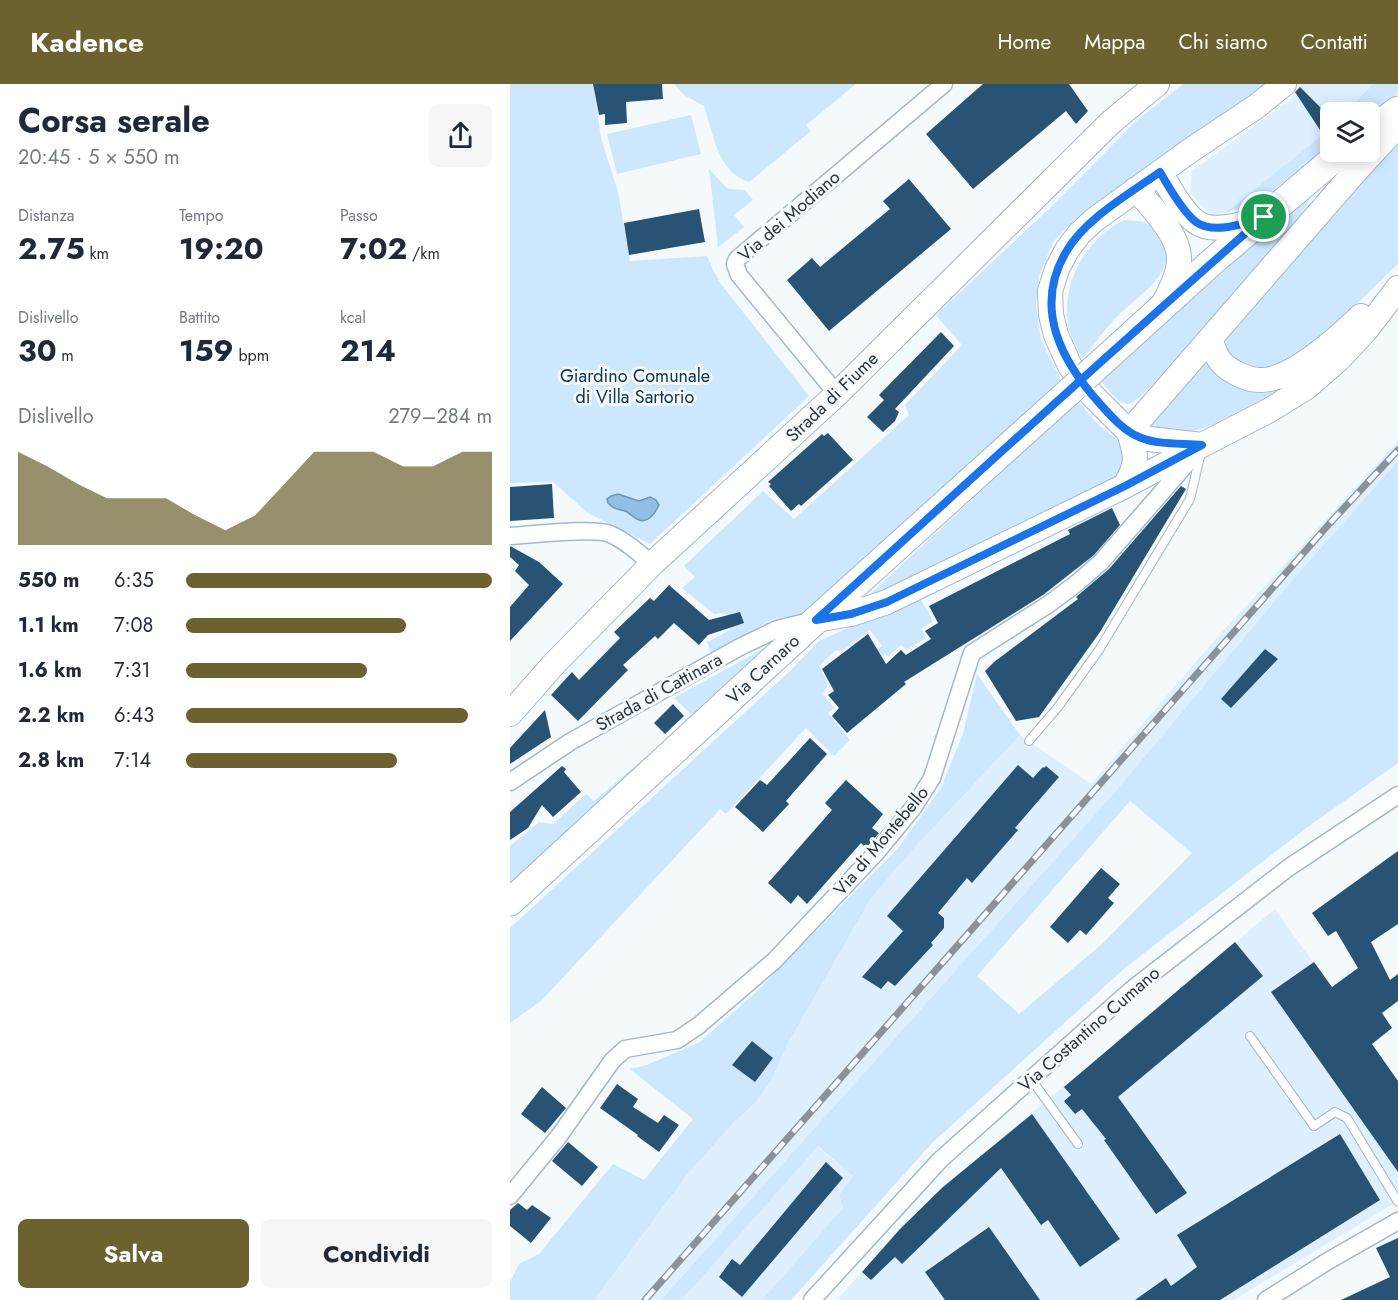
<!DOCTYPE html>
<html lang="it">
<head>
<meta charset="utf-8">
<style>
  :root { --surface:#fff; --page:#f6f6f7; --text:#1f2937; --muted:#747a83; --accent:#6b622f }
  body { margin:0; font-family:Jost,sans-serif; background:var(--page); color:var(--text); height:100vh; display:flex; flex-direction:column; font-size:22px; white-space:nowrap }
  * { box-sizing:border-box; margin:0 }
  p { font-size:20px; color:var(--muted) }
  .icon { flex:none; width:33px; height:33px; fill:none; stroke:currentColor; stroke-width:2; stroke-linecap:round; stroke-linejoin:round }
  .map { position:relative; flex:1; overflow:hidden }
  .details { display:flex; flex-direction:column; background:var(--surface); width:510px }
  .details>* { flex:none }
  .fabs { position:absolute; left:810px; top:18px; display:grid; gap:12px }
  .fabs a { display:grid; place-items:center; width:60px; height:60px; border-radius:9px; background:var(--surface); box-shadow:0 3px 15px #0003; font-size:30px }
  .pin { position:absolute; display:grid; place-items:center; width:51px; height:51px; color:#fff; margin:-26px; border:3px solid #fff; border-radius:50%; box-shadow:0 2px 6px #0007 }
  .round { display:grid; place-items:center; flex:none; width:63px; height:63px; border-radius:9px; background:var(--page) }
  .head { display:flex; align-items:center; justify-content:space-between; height:102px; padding:0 18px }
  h1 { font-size:33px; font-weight:700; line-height:45px }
  .figures { display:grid; grid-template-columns:repeat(3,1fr); gap:9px; height:102px; padding:6px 18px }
  .figures div { display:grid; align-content:center }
  .figures b { font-size:30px; font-weight:700 }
  .figures small { font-size:16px; font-weight:400 }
  .figures p { font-size:16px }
  .chart { height:168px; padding:12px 18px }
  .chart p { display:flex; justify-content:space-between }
  .chart svg { width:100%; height:108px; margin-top:6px; fill:var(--accent); opacity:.7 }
  .cta { display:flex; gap:12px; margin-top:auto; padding:12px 18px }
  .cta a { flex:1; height:69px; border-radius:9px; background:var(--accent); color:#fff; font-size:24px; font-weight:700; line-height:69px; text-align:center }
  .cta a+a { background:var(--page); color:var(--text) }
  ul { padding:0 18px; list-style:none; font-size:20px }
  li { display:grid; grid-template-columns:96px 72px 1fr; align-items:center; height:45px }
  li i { height:15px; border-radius:8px; background:var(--accent) }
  header { display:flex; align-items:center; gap:36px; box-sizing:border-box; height:84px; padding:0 30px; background:var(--accent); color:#fff }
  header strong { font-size:28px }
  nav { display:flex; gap:33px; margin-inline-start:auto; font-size:21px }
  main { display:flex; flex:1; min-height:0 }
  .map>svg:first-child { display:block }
</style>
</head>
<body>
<header>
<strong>Kadence</strong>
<nav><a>Home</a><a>Mappa</a><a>Chi siamo</a><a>Contatti</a></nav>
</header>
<main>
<section class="details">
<div class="head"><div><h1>Corsa serale</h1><p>20:45 · 5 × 550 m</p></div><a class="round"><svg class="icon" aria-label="share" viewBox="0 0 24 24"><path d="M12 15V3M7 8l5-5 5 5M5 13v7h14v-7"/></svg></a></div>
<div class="figures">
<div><p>Distanza</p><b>2.75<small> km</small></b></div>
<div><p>Tempo</p><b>19:20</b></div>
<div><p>Passo</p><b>7:02<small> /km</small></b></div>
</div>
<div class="figures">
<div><p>Dislivello</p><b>30<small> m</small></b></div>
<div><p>Battito</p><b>159<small> bpm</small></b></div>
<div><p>kcal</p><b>214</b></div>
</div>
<div class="chart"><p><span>Dislivello</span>279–284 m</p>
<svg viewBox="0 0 160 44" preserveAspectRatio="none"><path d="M0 44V6L10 12L20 19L30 25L40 25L50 25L60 32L70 38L80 32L90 19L100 6L110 6L120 6L130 12L140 12L150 6L160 6V44z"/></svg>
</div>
<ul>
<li><b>550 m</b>6:35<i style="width:100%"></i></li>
<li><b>1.1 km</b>7:08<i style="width:72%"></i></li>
<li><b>1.6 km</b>7:31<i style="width:59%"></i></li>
<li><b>2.2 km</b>6:43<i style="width:92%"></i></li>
<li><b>2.8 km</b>7:14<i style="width:69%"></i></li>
</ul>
<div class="cta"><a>Salva</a><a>Condividi</a></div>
</section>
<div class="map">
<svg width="888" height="1216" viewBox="0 0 888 1216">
  <rect width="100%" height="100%" fill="#f4f9fc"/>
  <path fill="#def0ff" d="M792,0H863L845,18L831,23L834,28H820V45L715,129L701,131L680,109L682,87L783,14Z
    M888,357V377L786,492L599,715L151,1216H84L176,1092L223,1039L246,1018L261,997L277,961L361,814L405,763L510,651L581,700L702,559Z
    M765,825L888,997V1117L724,1216H327L390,1145L433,1103L588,974L589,976L607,962L605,959Z
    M307,1062L343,1092L329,1111L333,1124L252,1216H169Z"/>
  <path fill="#cce7fe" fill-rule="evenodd" d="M0,0H83L91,54L108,108L120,177L197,172L204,188L211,200L299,312L140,460L78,429L43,398L0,399Z
    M164,0H346L296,41L301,47L239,98C208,89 203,49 194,22L174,11Z
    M673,0H758L741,15L563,137L543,158L529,192L526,222L531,256L551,296L302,528L263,535L201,570L197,558L220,546L216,529L204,530L172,504L185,493L174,482L253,407L284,435L399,331L395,321L452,261L426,231L542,122L625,38Z
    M863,0H888V9L860,29L834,28L831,23L845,18Z
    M181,31L191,70L107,90L97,50Z
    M820,45V60L746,120L715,129Z
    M888,59V180C851,215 800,271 751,287L719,276L713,261L717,252Z
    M199,85L218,105L235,106L243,116L224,131L234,143L208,163Z
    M801,111C799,116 797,122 793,127C779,150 635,318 619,320C609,321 598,305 591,297L786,122Z
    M614,136C621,137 630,136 637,140C651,147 661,169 654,184C644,204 617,221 602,238C592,249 583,262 573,274C568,265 562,255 559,245C550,201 574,156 614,136Z
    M696,274L703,288L716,297L755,307L776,303L698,343L678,348L641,344V340Z
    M568,317C576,326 583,336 591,343C605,354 612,357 615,377L606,395L356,514Z
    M888,377V679L799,742L616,883L422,1059L281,1216H252L333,1124L329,1111L343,1092L308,1062L185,1201L169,1216H151L599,715L786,492ZM620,717L682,769L592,860L509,930L467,892Z
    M409,512L423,537L411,545L416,554L397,566L391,561L378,573L375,570L356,582L351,576L372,562L360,546L331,568L326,566L309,582L318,600L313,610L324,624L318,629L340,656L324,672L296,644L216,730L210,725L31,917L0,939V844L280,587L309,557Z
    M269,556L0,804V762L29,738L43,740L76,710L84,717L159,653L181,630L164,614Z
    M467,590L510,651L405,763L361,814L277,961L261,997L246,1018L223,1039L176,1092L84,1216H0V1198L9,1180L29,1170L103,1080L134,1096L183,1035L120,985L137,981L190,958L245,909L389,763L431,704L453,650Z"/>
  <path fill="#91bfe5" stroke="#7295b2" stroke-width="1.5" d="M108,410L129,417L140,413L146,416L149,421C145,429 138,441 127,435C123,433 120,429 115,427C108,425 103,425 98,419L97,415L101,412Z"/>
  <path fill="#285374" d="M83,0H152L153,15L116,18L117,39L95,41V30L89,31Z
    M473,0H559L578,27L566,40L556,27L463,105L416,50Z
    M790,3L820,33V39L810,46L785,8Z
    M399,95L441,145L319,247L277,196L302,174L310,183L380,125L373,117Z
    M189,125L195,158L119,171L114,139Z
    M431,248L444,262L385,325L389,328L385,337L373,348L357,333L374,316L369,311Z
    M318,349L343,376L291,422L289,420L281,427L259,402L261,400L258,398L312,350L314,352Z
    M42,400L44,434L0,437V403Z
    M671,402L676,405L590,548L529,633L506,637L475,587L484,578L568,515L566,513L599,485Z
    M602,424L610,441L584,471L533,511L394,598L396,600L337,649L322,632L329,624L318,611L324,607L312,585L358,550L376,580L391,566L396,571L421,555L415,547L428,539L419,522L560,450L558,446Z
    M0,462L29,478L53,500L0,557V523L19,501L5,487L9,481L0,473Z
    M159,501L199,536L230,528L234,539L198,551L189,561L164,539L148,555L145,552L113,581L118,586L68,637L41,611L62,588L69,596L110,554L104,548L140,514L144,517Z
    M755,565L768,575L721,624L711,615Z
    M163,620L174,632L155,650L144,639Z
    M35,626L41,653L0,680V664Z
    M300,654L317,670L276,717L279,720L253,748L225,723L250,696L257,701Z
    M508,681L523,694L533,683L534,684L536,682L549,693L505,744L508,746L462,799L457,794L428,829L434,834V844L421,859L423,861L385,902L378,897L371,905L352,893L393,847L377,832Z
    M52,682L56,685L54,688L71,708L43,733L32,721L18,744L0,756V728Z
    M336,696L373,730L362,744L369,749L356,764L351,759L297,820L288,811L281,820L258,799L322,726L315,719Z
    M888,767V840L861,858L880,896L888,890V917L872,929L882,944L862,960L888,997V1088L761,908L804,878L822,903L848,884L826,847L818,852L802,829Z
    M591,784L610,800L598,814L604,819L576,851L570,846L558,859L540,843Z
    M725,858L753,892L608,1013L677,1109L646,1130L594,1056L596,1055L572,1025L565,1030L554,1017L561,1011L554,1003Z
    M242,957L263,974L245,998L222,981Z
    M107,1000L128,1015L123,1023L148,1039L154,1031L169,1041L149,1068L127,1052L128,1051L90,1024Z
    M32,1003L56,1024L35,1049L11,1030Z
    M522,1030L610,1155L570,1183L538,1136L531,1141L491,1084L392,1180L385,1173L361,1196L352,1188L390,1145L433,1103Z
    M830,1050L870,1116L710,1216H625L656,1194L661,1202L687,1183L667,1151Z
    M58,1058L88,1083L72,1102L42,1077Z
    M316,1078L333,1094L232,1213L209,1193L222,1175L230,1181Z
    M8,1119L17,1126L22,1121L41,1134L21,1159L0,1142V1126Z
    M479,1143L530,1216H435L415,1188Z
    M888,1154V1216H831L880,1193L866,1164Z"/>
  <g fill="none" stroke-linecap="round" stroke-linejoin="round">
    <defs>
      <path id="lane" d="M519,657L548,623L589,566L680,415L691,368
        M740,952L804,1042L825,1028L837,1034L888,1118
        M521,995L568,1060"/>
      <path id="street" d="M327,310L229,191L225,180L227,175L434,0
        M0,452C20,451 85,443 100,450C116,457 129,469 142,480
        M0,698L60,658L228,564L267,545L300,537
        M0,1112L49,1052L102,977L115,965L167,956L188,942L264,877L366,769L403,724L422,694L462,569L539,520L567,499L591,478L686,369
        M302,1216L430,1076L621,906L778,784L888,711
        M756,1216L818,1177L888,1137"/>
      <path id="secondary" d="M774,0L747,22L681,66L584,136L569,150L557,166L547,185L540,207L541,231L546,251L560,282L582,311L619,348L631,354L692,361L758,327L797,303L829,275L856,246L888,204
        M650,88C658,102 673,129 686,138C704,151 736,139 754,133
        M626,105C641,123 671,152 669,177C668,192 660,207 653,221
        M701,255C704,270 710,281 724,288C731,292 742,296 750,296C782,297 829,253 851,232
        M615,402C628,378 627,374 619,348L844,89L888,41
        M306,536L341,530L377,518L615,402L692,361
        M0,630L43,581L142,480L327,310L600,39L647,0"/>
      <path id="primary" d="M860,47L888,26
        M583,286L703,177L832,68
        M0,818L306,536L560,307"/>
    </defs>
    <use href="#lane" stroke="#a3b8cb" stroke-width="10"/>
    <use href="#street" stroke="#a3b8cb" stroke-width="19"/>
    <use href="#secondary" stroke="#a3b8cb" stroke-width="26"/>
    <use href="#primary" stroke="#a3b8cb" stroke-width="29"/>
    <use href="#lane" stroke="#fff" stroke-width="8"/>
    <use href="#street" stroke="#fff" stroke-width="16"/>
    <use href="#secondary" stroke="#fff" stroke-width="24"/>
    <use href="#primary" stroke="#fff" stroke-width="27"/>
    <defs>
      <path id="rail" d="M135,1216L820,439L888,366"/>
    </defs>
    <use href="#rail" stroke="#8c9398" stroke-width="7"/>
    <use href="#rail" stroke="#f4f9fc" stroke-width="4.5" stroke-dasharray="14" stroke-linecap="butt"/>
    <defs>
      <path id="primary-bridge" d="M560,307L583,286"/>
    </defs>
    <use href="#primary-bridge" stroke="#a3b8cb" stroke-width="29" stroke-linecap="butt"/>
    <use href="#primary-bridge" stroke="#fff" stroke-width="27"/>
  </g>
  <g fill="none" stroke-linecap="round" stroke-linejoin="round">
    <defs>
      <path id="route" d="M754,133C603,265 455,401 306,536L341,530L377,518L615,402L692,361C672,359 647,361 629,353C614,347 602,333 591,321C551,277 523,224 556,168C575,135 619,110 650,88C658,102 674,129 686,138C704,151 736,139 754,133"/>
    </defs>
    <use href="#route" stroke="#fff" stroke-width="12"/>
    <use href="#route" stroke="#1a73e8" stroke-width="8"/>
  </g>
  <g text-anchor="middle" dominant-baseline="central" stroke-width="6" stroke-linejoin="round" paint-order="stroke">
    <g font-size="18" fill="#2b343c" stroke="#f4f9fc">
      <text transform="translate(279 132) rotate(-41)">Via dei Modiano</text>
      <text transform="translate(322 313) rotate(-44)">Strada di Fiume</text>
      <text transform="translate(253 585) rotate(-43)">Via Carnaro</text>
      <text transform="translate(149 608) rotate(-29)">Strada di Cattinara</text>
      <text transform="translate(371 757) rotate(-50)">Via di Montebello</text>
      <text transform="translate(579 945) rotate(-41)">Via Costantino Cumano</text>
    </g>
    <g font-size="18" fill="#0f334c" stroke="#f4f9fc">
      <text x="125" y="292">Giardino Comunale<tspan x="125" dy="21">di Villa Sartorio</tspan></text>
    </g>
  </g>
</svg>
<div class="fabs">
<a><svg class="icon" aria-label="layers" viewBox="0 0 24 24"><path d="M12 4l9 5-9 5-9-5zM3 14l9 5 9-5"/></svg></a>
</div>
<div class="pin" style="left:754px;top:133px;background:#1e9e55"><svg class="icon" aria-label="arrive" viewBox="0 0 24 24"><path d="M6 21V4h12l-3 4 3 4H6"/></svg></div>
</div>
</main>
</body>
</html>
